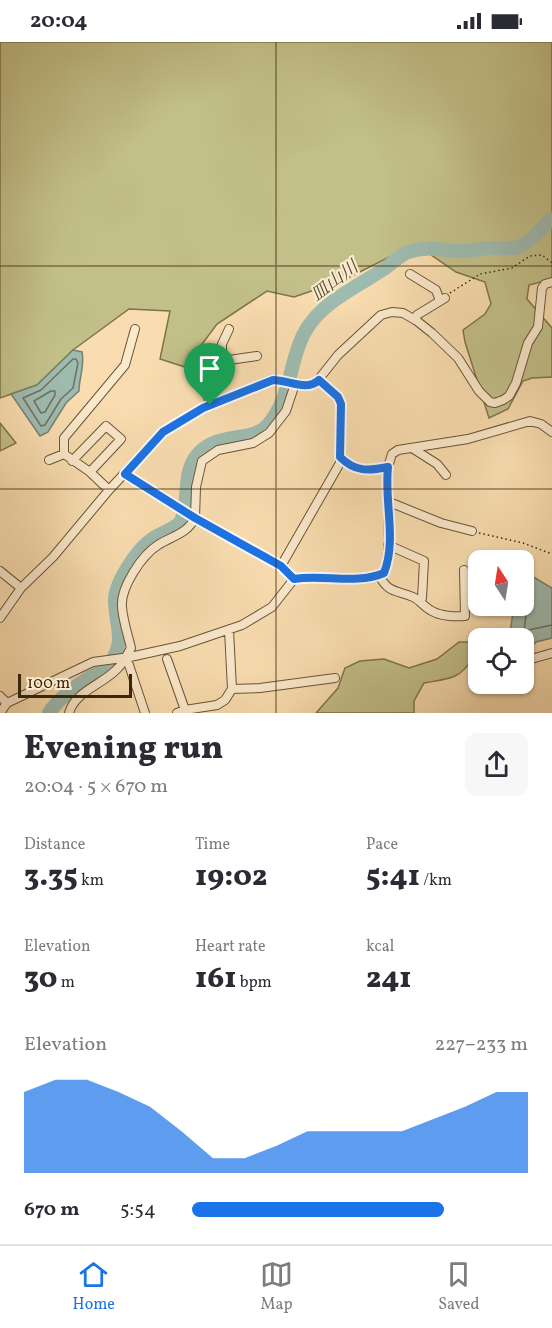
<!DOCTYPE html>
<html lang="en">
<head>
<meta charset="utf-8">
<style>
  :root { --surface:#fff; --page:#f7f7f7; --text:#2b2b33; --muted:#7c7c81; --line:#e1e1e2; --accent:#1a73e8 }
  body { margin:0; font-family:Vollkorn,"Noto Serif JP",serif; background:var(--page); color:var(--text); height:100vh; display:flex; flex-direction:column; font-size:22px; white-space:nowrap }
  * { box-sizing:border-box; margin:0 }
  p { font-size:20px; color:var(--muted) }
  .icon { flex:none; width:33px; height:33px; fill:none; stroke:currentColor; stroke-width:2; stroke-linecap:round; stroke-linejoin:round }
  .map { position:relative; height:671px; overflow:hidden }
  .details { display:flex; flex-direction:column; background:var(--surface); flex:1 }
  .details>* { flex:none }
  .needle { width:39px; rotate:348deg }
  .tools { position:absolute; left:468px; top:508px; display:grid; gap:12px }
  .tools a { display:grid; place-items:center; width:66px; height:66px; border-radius:12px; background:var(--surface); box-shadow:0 2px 4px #0004; font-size:30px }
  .scale { position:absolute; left:18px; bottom:15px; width:114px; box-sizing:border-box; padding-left:6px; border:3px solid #3b280b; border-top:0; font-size:16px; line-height:21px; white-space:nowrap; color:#3b280b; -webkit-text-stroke:4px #fbe9cc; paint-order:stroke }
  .pin { position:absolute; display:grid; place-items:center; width:51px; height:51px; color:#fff; margin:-62px -26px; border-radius:50% 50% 50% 0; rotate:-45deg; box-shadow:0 0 6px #0007 }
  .pin .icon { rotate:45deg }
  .round { display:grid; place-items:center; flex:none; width:63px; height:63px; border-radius:12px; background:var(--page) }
  .overview { display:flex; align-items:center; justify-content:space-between; height:102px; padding:0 24px }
  h1 { font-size:33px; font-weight:800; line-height:45px }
  .stats { display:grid; grid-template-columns:repeat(3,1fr); gap:9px; height:102px; padding:6px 24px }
  .stats div { display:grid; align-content:center }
  .stats b { font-size:30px; font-weight:800 }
  .stats small { font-size:16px; font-weight:400 }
  .stats p { font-size:16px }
  .chart { height:168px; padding:12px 24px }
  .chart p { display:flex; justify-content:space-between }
  .chart svg { width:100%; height:108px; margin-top:6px; fill:var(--accent); opacity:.7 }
  ul { padding:0 24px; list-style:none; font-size:20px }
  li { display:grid; grid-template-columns:96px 72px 1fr; align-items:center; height:45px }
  li i { height:15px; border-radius:8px; background:var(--accent) }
  .status { display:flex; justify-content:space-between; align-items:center; height:42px; padding:0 30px; background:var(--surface); direction:ltr }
  .status svg { height:16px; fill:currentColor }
  .tabs { display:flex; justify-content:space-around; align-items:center; height:84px; border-top:2px solid var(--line); background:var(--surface); font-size:16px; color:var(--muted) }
  .tabs a { display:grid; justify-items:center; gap:3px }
  .tabs .on { color:var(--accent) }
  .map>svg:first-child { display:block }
</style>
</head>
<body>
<div class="status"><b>20:04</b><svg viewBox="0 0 49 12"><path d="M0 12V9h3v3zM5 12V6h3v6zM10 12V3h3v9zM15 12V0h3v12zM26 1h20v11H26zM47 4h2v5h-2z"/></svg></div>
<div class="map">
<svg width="552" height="671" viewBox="0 0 552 671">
  <rect width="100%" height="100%" fill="#f9ddb0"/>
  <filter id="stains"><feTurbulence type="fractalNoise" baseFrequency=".00333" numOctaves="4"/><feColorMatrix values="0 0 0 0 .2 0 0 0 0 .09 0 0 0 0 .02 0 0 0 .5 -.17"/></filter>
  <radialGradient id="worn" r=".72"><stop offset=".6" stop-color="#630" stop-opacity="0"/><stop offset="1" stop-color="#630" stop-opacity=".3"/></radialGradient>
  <path fill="#c2bf88" stroke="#7e744a" stroke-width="1.5" d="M0,0H552V237L529,243L527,257L552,286V335L532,336L523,339L508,367L489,376L465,300L463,288L485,272L491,262L485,240L456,230L415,202L344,238L294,255L267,249L217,282L185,325L160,317L170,269L129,267L73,308L37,343L0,356Z
    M0,381L16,401L0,409Z
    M459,600H478C479,607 475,612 471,618C460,638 445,637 424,641L414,659V671H316L338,646L345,626L360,619L384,617L409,626L437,617Z"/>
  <path fill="#9ebbb0" stroke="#76806e" stroke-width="1.5" d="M73,308L82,310C85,324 79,335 79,349L66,361L48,390L40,394L11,352L37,343Z
    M525,530L552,546V596L536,600L524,612V597H509L514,564H524V532Z"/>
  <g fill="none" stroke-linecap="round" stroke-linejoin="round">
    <path stroke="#6c725e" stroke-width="1.5" d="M73,317H76L78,321L73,346L61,357L45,383L41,384L23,356L41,348Z
      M51,349H55V353L45,370L41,371L34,359Z
      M524,556L527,565L524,589L552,583"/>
    <path stroke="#9ebbb0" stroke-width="14" d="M49,671C58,657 73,646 87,637C94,632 105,630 110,622C126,598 116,586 115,560C114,542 137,507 152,497C161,491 172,488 180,481C191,460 181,431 198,412C218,389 252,401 268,383C288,359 289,330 299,303C312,264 351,249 382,228C391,223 398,214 408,210C430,203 441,209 462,209C471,209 480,206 490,206C500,206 512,208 521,204C533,198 542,185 552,177"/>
    <defs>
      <path id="minor" d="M410,232L436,248L440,259
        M415,278L417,273L445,256
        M222,319L257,314
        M210,363L206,347L219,341L222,329V302L229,287
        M412,406L437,422L446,433
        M340,415C355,430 368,429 388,425
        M49,418L64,412
        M72,419L106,384L121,397L90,430
        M125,432L195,476L281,524L294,537
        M109,448L90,430L64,412V396L125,323L135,287
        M389,460L441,481L472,489
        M388,503L424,519L422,556L420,560
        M281,524L340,421L341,361L337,355L319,338
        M0,529L21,546
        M379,533C388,551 396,548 413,555C420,558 425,566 432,569C440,574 455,575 465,574L464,528
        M0,576L21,546L53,515L109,448L163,390L203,366L273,337L305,344L315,342L338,313L381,273L392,270L403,271L417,279L432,291L458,316L479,349L490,360L495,361L503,358L509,354L516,341L528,301L538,285L542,246L545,242L552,240
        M125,616L129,623L145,671
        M167,617L185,668
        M524,619L552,611
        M232,647L260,646L335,636
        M0,654L7,661
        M0,671L7,661L93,620L130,615L180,604L242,583L272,565L294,537C323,532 356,543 384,531L387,523L389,498L387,428L392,412L398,408L468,397L530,379L541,382L552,390
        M69,671C75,649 104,642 118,626C123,621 127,613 131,606C128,593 123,579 122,565C120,546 142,513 158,503C172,494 187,492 195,476L196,445L202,419L218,408L253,401L269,391L286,369L295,342
        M177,671L185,668L217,663L225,658L232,647L229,588"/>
    </defs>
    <use href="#minor" stroke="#6a5534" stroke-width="10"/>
    <path stroke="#3b280b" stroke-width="1.5" stroke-dasharray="1.5 3" stroke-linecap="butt" d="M450,251L480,232L512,226L530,214L542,213L552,221
      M479,491L523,501L552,512"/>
    <use href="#minor" stroke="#fbe9cc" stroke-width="8"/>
  </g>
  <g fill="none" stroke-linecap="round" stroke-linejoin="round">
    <defs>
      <path id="route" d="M273,338C289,338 306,350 319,338L338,355L341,362L340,415C355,430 368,429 388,425C384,459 397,498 384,531C356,543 323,532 294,537L281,524L195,476L125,432L163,390L203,366Z"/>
    </defs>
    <use href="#route" stroke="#fff" stroke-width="12"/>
    <use href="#route" stroke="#1a73e8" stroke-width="8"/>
  </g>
  <path fill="none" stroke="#3b280b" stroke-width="1.5" stroke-opacity="0.55" d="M276,0V671M0,224H552M0,447H552"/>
  <g text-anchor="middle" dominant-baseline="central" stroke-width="4.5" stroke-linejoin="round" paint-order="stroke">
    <g font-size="18" font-style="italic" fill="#544d34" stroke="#fbe9cc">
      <text transform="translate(335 240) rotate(-37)">皿山川</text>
    </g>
  </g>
  <rect width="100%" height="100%" filter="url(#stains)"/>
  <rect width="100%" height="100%" fill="url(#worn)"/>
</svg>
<div class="tools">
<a><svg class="needle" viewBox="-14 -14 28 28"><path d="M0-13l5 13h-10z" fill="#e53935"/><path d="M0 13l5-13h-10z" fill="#7c7c81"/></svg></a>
<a><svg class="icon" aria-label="locate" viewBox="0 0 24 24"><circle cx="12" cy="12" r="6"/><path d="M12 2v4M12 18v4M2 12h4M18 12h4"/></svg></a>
</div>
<div class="scale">100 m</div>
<div class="pin" style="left:210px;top:363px;background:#1e9e55"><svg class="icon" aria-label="arrive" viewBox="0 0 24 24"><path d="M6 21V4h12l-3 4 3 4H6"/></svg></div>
</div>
<section class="details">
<div class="overview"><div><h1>Evening run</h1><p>20:04 · 5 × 670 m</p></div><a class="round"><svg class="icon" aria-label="share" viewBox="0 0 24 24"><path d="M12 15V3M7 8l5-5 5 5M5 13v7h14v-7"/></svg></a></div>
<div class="stats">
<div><p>Distance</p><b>3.35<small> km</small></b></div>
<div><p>Time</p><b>19:02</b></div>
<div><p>Pace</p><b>5:41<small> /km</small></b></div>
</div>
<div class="stats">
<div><p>Elevation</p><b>30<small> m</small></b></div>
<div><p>Heart rate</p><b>161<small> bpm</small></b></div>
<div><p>kcal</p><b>241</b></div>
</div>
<div class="chart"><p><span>Elevation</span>227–233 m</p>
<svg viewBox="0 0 160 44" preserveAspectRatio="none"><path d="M0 44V11L10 6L20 6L30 11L40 17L50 27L60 38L70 38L80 33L90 27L100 27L110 27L120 27L130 22L140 17L150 11L160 11V44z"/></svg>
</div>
<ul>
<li><b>670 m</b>5:54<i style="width:75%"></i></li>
</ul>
</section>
<nav class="tabs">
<a class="on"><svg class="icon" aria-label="home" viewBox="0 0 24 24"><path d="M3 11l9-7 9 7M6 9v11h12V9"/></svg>Home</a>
<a><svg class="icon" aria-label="map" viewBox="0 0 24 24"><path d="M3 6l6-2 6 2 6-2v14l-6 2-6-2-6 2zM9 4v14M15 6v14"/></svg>Map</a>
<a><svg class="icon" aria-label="saved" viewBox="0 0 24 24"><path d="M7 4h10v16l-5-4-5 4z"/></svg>Saved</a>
</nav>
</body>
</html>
